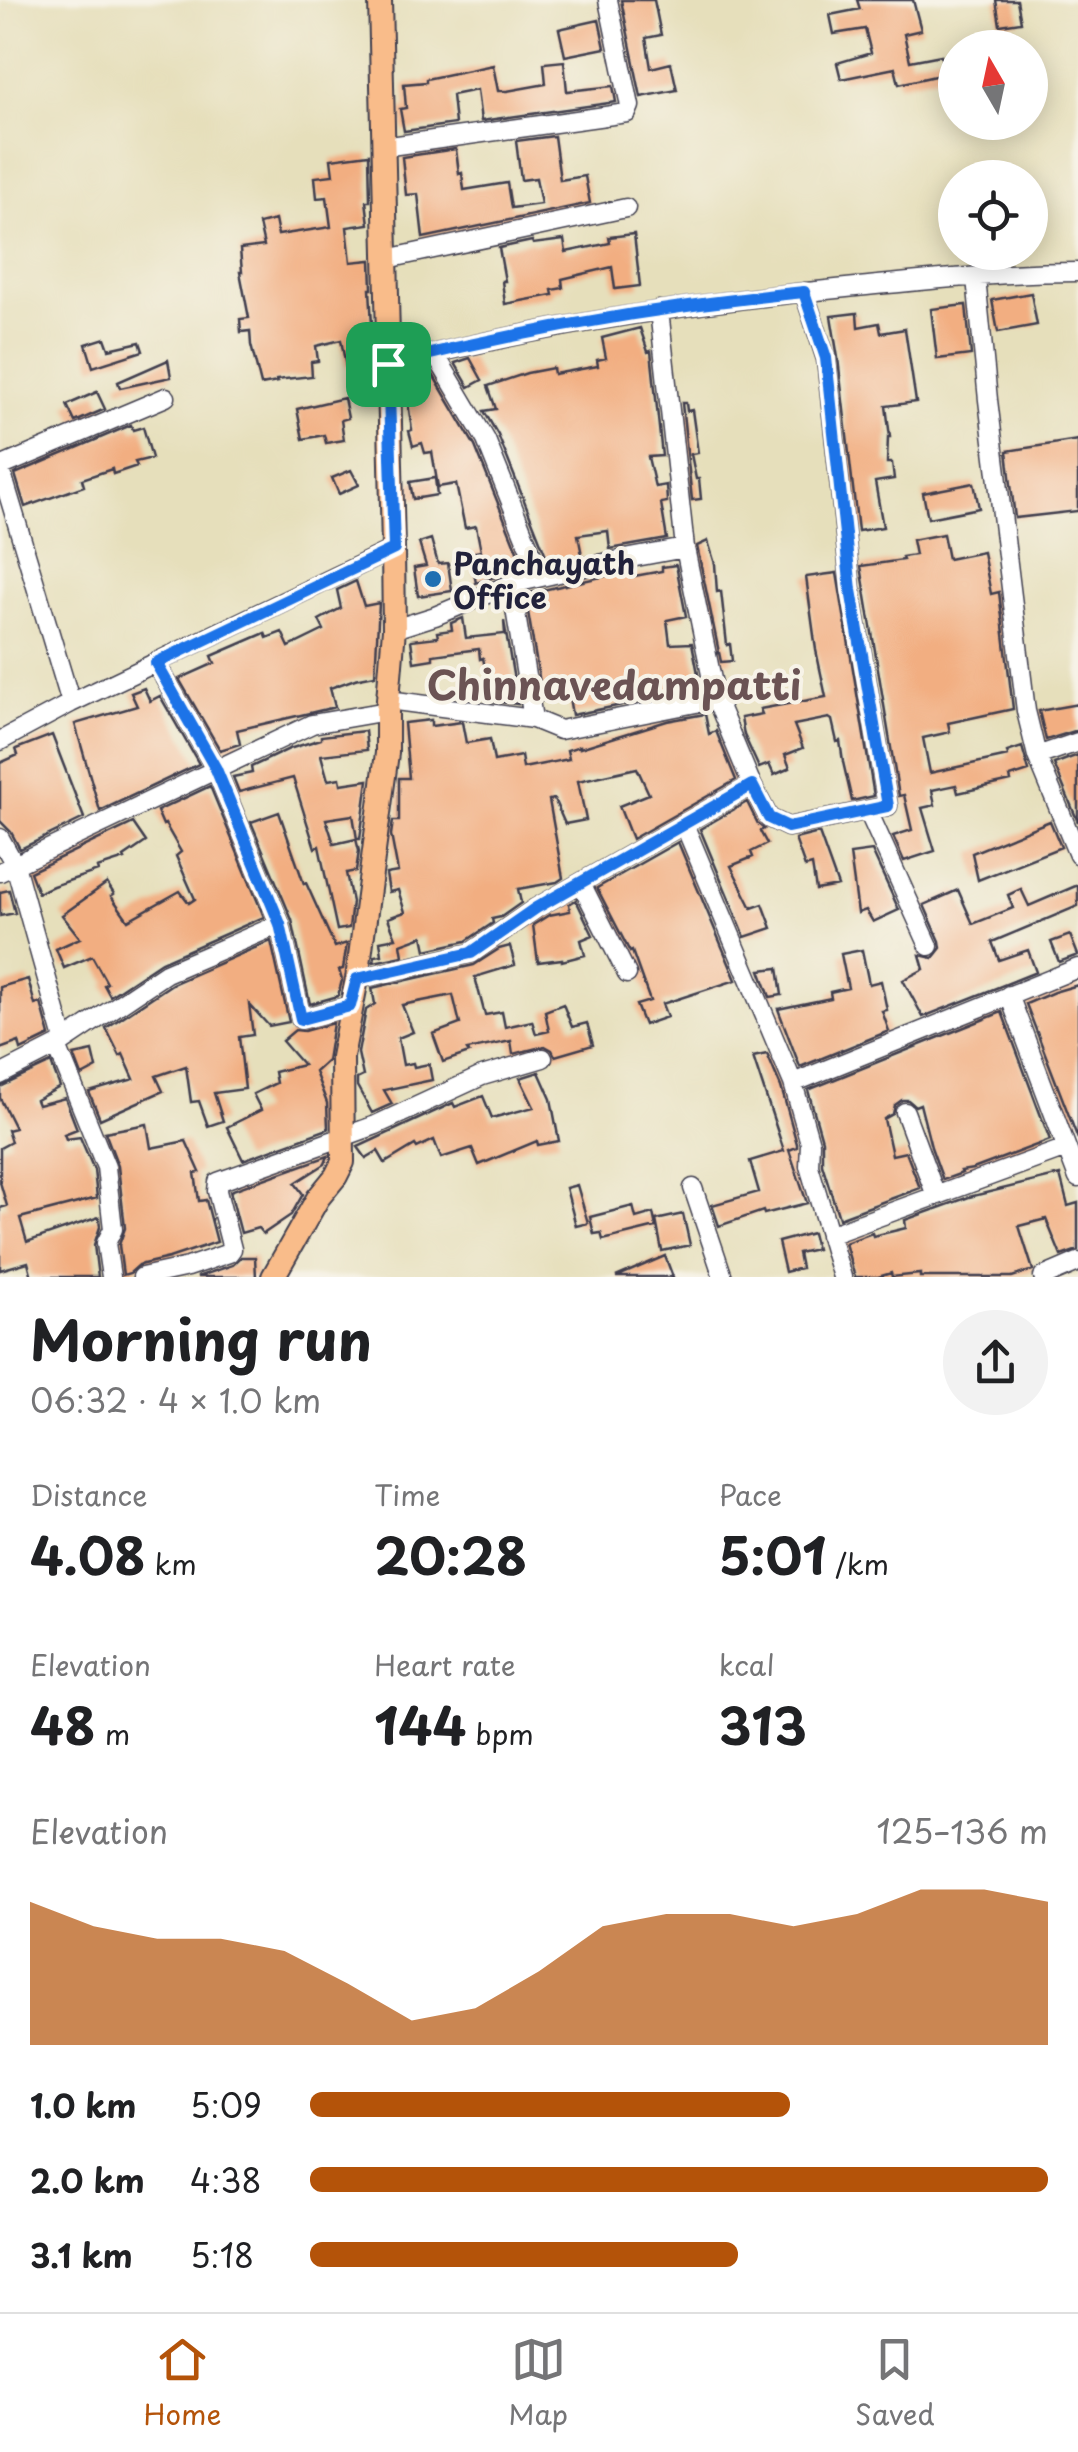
<!DOCTYPE html>
<html lang="en">
<head>
<meta charset="utf-8">
<style>
  :root { --surface:#fff; --page:#f2f2f2; --text:#202124; --muted:#757577; --line:#e0e0e0; --accent:#b45309 }
  body { margin:0; font-family:"Playpen Sans",sans-serif; background:var(--page); color:var(--text); height:100vh; display:flex; flex-direction:column; font-size:38px; white-space:nowrap }
  * { box-sizing:border-box; margin:0 }
  p { font-size:32px; color:var(--muted) }
  .icon { flex:none; width:55px; height:55px; fill:none; stroke:currentColor; stroke-width:2; stroke-linecap:round; stroke-linejoin:round }
  .map { position:relative; height:1277px; overflow:hidden }
  .side { display:flex; flex-direction:column; background:var(--surface); flex:1 }
  .side>* { flex:none }
  .needle { width:65px; rotate:351deg }
  .fabs { position:absolute; left:938px; top:30px; display:grid; gap:20px }
  .fabs a { display:grid; place-items:center; width:110px; height:110px; border-radius:50%; background:var(--surface); box-shadow:0 5px 25px #0003; font-size:50px }
  .pin { position:absolute; display:grid; place-items:center; width:85px; height:85px; color:#fff; margin:-42px; border-radius:20px; box-shadow:0 5px 15px #0006 }
  .round { display:grid; place-items:center; flex:none; width:105px; height:105px; border-radius:52px; background:var(--page) }
  .summary { display:flex; align-items:center; justify-content:space-between; height:170px; padding:0 30px }
  h1 { font-size:55px; font-weight:700; line-height:75px }
  .metrics { display:grid; grid-template-columns:repeat(3,1fr); gap:15px; height:170px; padding:10px 30px }
  .metrics div { display:grid; align-content:center }
  .metrics b { font-size:50px; font-weight:700 }
  .metrics small { font-size:28px; font-weight:400 }
  .metrics p { font-size:28px }
  .chart { height:280px; padding:20px 30px }
  .chart p { display:flex; justify-content:space-between }
  .chart svg { width:100%; height:180px; margin-top:10px; fill:var(--accent); opacity:.7 }
  ul { padding:0 30px; list-style:none; font-size:32px }
  li { display:grid; grid-template-columns:160px 120px 1fr; align-items:center; height:75px }
  li i { height:25px; border-radius:12px; background:var(--accent) }
  .menu { display:flex; justify-content:space-around; align-items:center; height:140px; border-top:2px solid var(--line); background:var(--surface); font-size:28px; color:var(--muted) }
  .menu a { display:grid; justify-items:center; gap:5px }
  .menu .on { color:var(--accent) }
  .map>svg:first-child { display:block }
</style>
</head>
<body>
<div class="map">
<svg width="1078" height="1277" viewBox="0 0 1078 1277">
  <rect width="100%" height="100%" fill="#f7f3e8"/>
  <filter id="ink" filterUnits="userSpaceOnUse"><feTurbulence type="fractalNoise" baseFrequency=".01" numOctaves="2"/><feDisplacementMap in="SourceGraphic" scale="20" xChannelSelector="R" yChannelSelector="G"/><feConvolveMatrix kernelMatrix="1 2 1 2 8 2 1 2 1" color-interpolation-filters="sRGB"/></filter>
  <filter id="wash" filterUnits="userSpaceOnUse"><feTurbulence type="fractalNoise" baseFrequency=".0048" numOctaves="4" result="noise"/><feDisplacementMap in="SourceGraphic" scale="40" xChannelSelector="R" yChannelSelector="G"/><feGaussianBlur stdDeviation="2.25" result="paint"/><feColorMatrix in="noise" values="0 0 0 0 0 0 0 0 0 0 0 0 0 0 0 0 0 1.4 0 .05"/><feComposite in="paint" operator="in"/></filter>
  <g filter="url(#wash)">
    <rect width="100%" height="100%" fill="#e6dfbb"/>
    <g id="blocks">
      <path fill="#f2ae81" d="M621,0H654L661,35L646,38L651,68L671,63L677,90L641,97Z
        M857,0H913L921,30L904,34L910,61L941,55L944,74L899,84L895,68L841,79L837,63L871,53L865,29L834,34L830,15L860,9Z
        M996,0H1017L1021,22L1000,25Z
        M599,20L605,48L565,56L559,29Z
        M564,61L567,91L613,86L616,102L481,121L477,90L452,95L455,124L404,131L400,109L406,108L404,84L426,82V79L493,65L498,91H507L546,84L544,63Z
        M554,136L560,180L585,176L590,203L423,238L418,194L406,195L402,157L456,149L459,174L462,173L464,190L507,183L511,208L541,204L536,178L521,180L516,141Z
        M369,154L370,201H366L369,224L347,227L351,262L371,260L372,289H370L374,362L346,367L341,340L316,346L318,361L311,362L312,376L276,380L277,382L261,385L251,345L250,331L241,332L240,319L249,318L240,272H242L240,249L264,246L259,224L275,220L278,235L331,227L327,197L317,198L315,177L333,175L331,159Z
        M634,234L640,286L615,289L612,267L562,279L563,288L552,290L553,295L505,304L502,281H505L499,248L532,241L533,244L564,240L566,252L610,243L609,237Z
        M1031,293L1037,325L998,332L992,300Z
        M966,305L971,355L937,359L931,309Z
        M857,313L858,327L879,323L881,333L905,329L916,402L886,406L890,437H888L887,463H892L894,479L875,482L883,527L858,531L838,358L831,316Z
        M640,328L648,352L651,351L662,456L648,457L655,487L666,485L667,502L661,503L667,539L610,549L608,531L578,535L582,555L549,563L498,435L484,411L496,409L488,386L527,373L553,368L554,374L598,366L597,360L606,358L602,338Z
        M105,338L109,349L140,342L143,351L93,367L86,344Z
        M470,358L482,380L469,387L455,363Z
        M168,360L171,377L120,388L118,382Z
        M429,368L475,446L524,568L476,583L470,553L481,551L476,526L465,528L456,484L438,487L432,452L425,453L422,443L413,446L409,431L412,430L404,376L426,373L425,369Z
        M97,392L105,409L75,422L67,405Z
        M344,398L348,418L341,420L344,440L326,443L324,435L303,439L297,409Z
        M682,403H686L687,411L692,410L698,453L691,454L696,479H699L701,499L692,500Z
        M131,425L133,430L143,427L152,458L135,462L137,466L113,474L112,469L82,479L84,486L25,507L15,474Z
        M1078,440V511L1015,518L1007,451Z
        M351,470L359,485L339,494L332,478Z
        M435,478L437,495L413,499L410,482Z
        M974,483L979,508L928,518L923,493Z
        M943,534L948,559L983,552L991,594L999,592L1013,709L948,723L950,732L923,738L930,773L1008,756L1007,752L1022,747L1029,771L1010,777L1011,781L958,793L956,785L932,790L935,805L922,808L935,851L904,861L893,836L912,830L904,795L899,796L861,566L903,560L902,557L915,555L912,540Z
        M431,539L438,564L448,563L452,591L418,596L414,568L426,566L419,543Z
        M708,541L715,564L717,592L721,591L727,645L730,644L732,661L721,662L697,546Z
        M676,565L686,616L667,620L670,644L692,643L701,689L572,715L569,697L543,701L525,594L628,571L629,577L662,571V567Z
        M837,573L874,796L852,801L843,762L840,741L837,742L832,720L829,718L794,725L803,748L785,755L790,768L774,775L769,764L759,768L744,735L741,718L762,714L760,709L826,697L816,650L806,577Z
        M356,581L364,606L379,603L375,675L355,679L330,688L335,707L237,730L240,744L220,750L179,679L215,663L212,656L265,633L267,638L282,632L289,647L324,630L319,620L341,608L337,590Z
        M463,618L466,638L505,634L504,621L518,704L492,701L483,658L480,659L479,649L433,655V659L414,662L411,640L438,637L437,632L452,630L451,623Z
        M144,688L150,701L160,696L199,764L100,811L75,724L137,706L131,693Z
        M1078,704V730L1046,740L1039,711Z
        M705,714L709,734L716,731L736,780L632,839L619,806L649,794L637,768L578,781L586,820L565,824L554,799L549,800L563,878L557,882L518,889L521,903L501,917L492,919L493,923L466,941L426,950L423,936L401,944L403,956L374,962L375,956L382,955L380,941L396,938L388,918L405,912L398,890L389,892L386,874L398,872L391,835L393,821H399V778H409L404,723L431,720V726L462,722L466,743L490,739L494,761L521,756L523,768L569,759L567,750L580,746V748L667,721Z
        M365,731L367,750L321,755L328,780L340,778L341,784L368,780L360,839H357L353,815L326,819L334,844L356,839L359,851L356,871L346,873L352,902L349,928L337,930L319,846L315,848L293,778L239,792L233,777L252,773L251,767L289,749L321,739V736Z
        M52,735L84,818L20,849L11,832L0,821V763L18,755L16,749Z
        M1078,755V822L1054,764Z
        M210,786L264,917L161,962L110,996L104,985L107,983L92,956L64,968L56,949L80,938L62,915L107,883L114,894L111,896L128,920L180,891L189,903L195,899L176,856L181,852L165,824L163,825L157,811Z
        M747,802L758,824L764,829L760,831L767,844L751,852L753,857L731,866L752,908L763,904L772,928L745,937L700,829Z
        M279,812L304,884L306,883L335,947L347,943L343,969L339,970L342,980L338,996L310,1004L292,920L251,822Z
        M1050,821L1061,847L978,880L972,853Z
        M133,823L146,842L124,857L125,859L97,868L98,871L53,886L38,893L30,872Z
        M819,833L838,886L816,890L812,865L805,867L795,839Z
        M678,842L736,980L662,1004L667,1017L644,1025L636,1005L650,1001L632,951L630,952L597,888Z
        M872,851L899,910L873,922L866,910L858,913L850,854Z
        M1078,885V906L992,942L999,960L1028,950L1036,972L923,1017L903,980L924,969L920,955L933,958L941,948L940,941L924,905L958,890L973,924L1013,908L1008,895L1021,889L1029,906Z
        M9,890L15,913L0,916V892Z
        M576,900L593,935L581,940L585,955L562,961V959L538,962L533,925L549,915L570,911L569,904Z
        M1070,935L1078,955L1059,962L1051,942Z
        M271,941L289,1022L269,1026L249,1004L253,1035L239,1037L245,1089L214,1093L223,1121L208,1126L199,1101L191,1102L186,1066L156,1076L163,1091L100,1119L89,1092L134,1079L123,1054L120,1056L106,1028L172,984Z
        M510,946L515,965L475,977L485,1015L502,1012L505,1027L532,1021L536,1034L549,1031L545,1011L563,1004L572,1027L587,1023L593,1045L555,1056L552,1050L545,1046L513,1054L511,1041L467,1050L469,1053L443,1062L433,1034L460,1024L453,995L402,1005L413,1032L398,1038L403,1065L413,1063L414,1067L429,1064L432,1080L384,1090L392,1104L372,1113L357,1086V1079L363,1076L358,1053L366,1010L375,1004L372,988L474,965L499,949Z
        M862,950L869,984L881,981L887,1010L882,1011L889,1031L800,1067L778,1009L831,998L830,992L848,988L841,954Z
        M778,968L782,995L770,997L760,970Z
        M28,979L35,1005L41,1003L50,1036L21,1050L19,1042L0,1049V987Z
        M1078,985V1139L1026,1004L1054,992Z
        M1002,1012L1050,1140L973,1169L961,1171L962,1173L943,1180L931,1147L920,1104L915,1106L908,1100H902L895,1105L893,1114L884,1119L892,1155L906,1152L920,1188L839,1218L822,1164V1140L808,1090Z
        M333,1023L327,1061L315,1072L327,1103L328,1129L243,1160L227,1127L261,1110L253,1094L276,1083L274,1072L303,1065L282,1041L295,1030L304,1031Z
        M93,1051L97,1068L82,1076L74,1055Z
        M767,1054L781,1087L797,1144V1147L789,1150L807,1203L764,1214L763,1211L719,1226L712,1205L759,1192L750,1161L784,1151L753,1057Z
        M51,1063L60,1087L36,1100L38,1105L65,1098L77,1129L64,1134L66,1139L80,1137L94,1170L97,1198L20,1218L27,1242L99,1217L100,1227L94,1245L98,1277H32L28,1262L0,1270V1208L7,1206L0,1182V1148L11,1142L7,1130L15,1128L0,1098V1087Z
        M539,1072L551,1099L559,1141L538,1145L537,1141L479,1165L472,1148L441,1158L434,1140L417,1148L415,1145L385,1163L378,1151L366,1158L358,1147L453,1103L455,1107L483,1096L492,1118L534,1107L520,1078Z
        M147,1124L151,1148L186,1141L200,1172L195,1173L199,1201L206,1200L217,1242L169,1258L139,1265L130,1273L123,1275L119,1245L125,1228L118,1166L105,1132Z
        M328,1156L325,1164L295,1183L303,1194L291,1215L263,1234L258,1228L241,1233L230,1191Z
        M1060,1175L1068,1206L1078,1203V1250L1061,1256L1046,1219L1019,1226L1033,1270L1012,1277H920V1274L892,1277L891,1273L878,1277H855L845,1243L872,1233L873,1236L906,1228L905,1220L969,1197Z
        M577,1185L588,1223L576,1226L566,1188Z
        M633,1206L636,1218L653,1213L656,1227L603,1240L601,1233L594,1234L590,1217Z
        M683,1214L690,1245L662,1251L656,1220Z
        M812,1233L816,1249L798,1253L801,1268L785,1272L778,1242Z
        M665,1256L673,1277H616Z
        M241,1257H255L256,1277H197L233,1265Z"/>
    </g>
  </g>
  <g filter="url(#ink)">
    <use href="#blocks" fill-opacity="0" stroke="#3f3e4e" stroke-width="2.5"/>
    <g fill="none" stroke-linecap="round" stroke-linejoin="round">
      <defs>
        <path id="minor" d="M383,147L627,113L630,106L608,0
          M387,259L626,208
          M976,278L988,400L1026,711L1037,756
          M659,310L685,548
          M435,354L486,440L541,577
          M388,365C542,325 698,302 856,287C930,280 1004,272 1078,272
          M394,629L435,616L511,584
          M156,663L216,769L280,924L301,1019L350,1006
          M71,703L0,467L166,397
          M533,719L560,730L716,699
          M0,741L71,703L393,549
          M1078,742L1037,756L1078,855
          M752,785L769,818L788,827L888,806L851,590L826,359L804,292
          M868,811L929,946
          M684,824L793,1083L810,1143L809,1166L842,1277
          M0,838L15,865L64,1040
          M0,872L312,724L387,711
          M581,883L627,974
          M357,979L471,953L536,908L752,785L716,699L685,548L598,564L511,584L533,719L388,700
          M1009,995L1078,1178
          M57,1046L106,1167L113,1229L106,1243L111,1277
          M0,1075L57,1046L166,973L280,924
          M793,1083L1078,968
          M905,1112L936,1196
          M693,1188L723,1277
          M829,1235L1066,1148
          M142,1277L188,1267L229,1253L232,1249L217,1191L218,1182L376,1125L482,1076L543,1058
          M1043,1277L1078,1262"/>
        <path id="major" d="M273,1277L318,1198L336,1176L343,1162L342,1057L357,979L387,753V711L394,629L393,549L380,0"/>
      </defs>
      <use href="#minor" stroke="#3f3e4e" stroke-width="21"/>
      <use href="#major" stroke="#3f3e4e" stroke-width="26"/>
      <use href="#minor" stroke="#fff" stroke-width="18"/>
      <use href="#major" stroke="#f9bc8a" stroke-width="22"/>
    </g>
  </g>
  <g fill="none" stroke-linecap="round" stroke-linejoin="round" filter="url(#ink)">
    <defs>
      <path id="route" d="M804,292L826,358L851,590L888,806L788,827L769,818L752,785L536,908L471,953L357,979L350,1006L301,1019L280,924L216,769L156,663L394,549L388,364C525,330 663,306 804,292Z"/>
    </defs>
    <use href="#route" stroke="#fff" stroke-width="20"/>
    <use href="#route" stroke="#1a73e8" stroke-width="12"/>
  </g>
  <circle fill="#1f6fb2" stroke="#f7f3e8" stroke-width="4" cx="433" cy="579" r="10"/>
  <g text-anchor="middle" dominant-baseline="central" stroke-width="8" stroke-linejoin="round" paint-order="stroke">
    <g font-size="30" font-weight="bold" fill="#22223b" stroke="#f7f3e8" text-anchor="start">
      <text x="453" y="562">Panchayath<tspan x="453" dy="34">Office</tspan></text>
    </g>
    <g font-size="40" font-weight="bold" fill="#6b5354" stroke="#f7f3e8">
      <text x="614" y="683">Chinnavedampatti</text>
    </g>
  </g>
</svg>
<div class="fabs">
<a><svg class="needle" viewBox="-14 -14 28 28"><path d="M0-13l5 13h-10z" fill="#e53935"/><path d="M0 13l5-13h-10z" fill="#757577"/></svg></a>
<a><svg class="icon" aria-label="locate" viewBox="0 0 24 24"><circle cx="12" cy="12" r="6"/><path d="M12 2v4M12 18v4M2 12h4M18 12h4"/></svg></a>
</div>
<div class="pin" style="left:388px;top:364px;background:#1e9e55"><svg class="icon" aria-label="arrive" viewBox="0 0 24 24"><path d="M6 21V4h12l-3 4 3 4H6"/></svg></div>
</div>
<section class="side">
<div class="summary"><div><h1>Morning run</h1><p>06:32 · 4 × 1.0 km</p></div><a class="round"><svg class="icon" aria-label="share" viewBox="0 0 24 24"><path d="M12 15V3M7 8l5-5 5 5M5 13v7h14v-7"/></svg></a></div>
<div class="metrics">
<div><p>Distance</p><b>4.08<small> km</small></b></div>
<div><p>Time</p><b>20:28</b></div>
<div><p>Pace</p><b>5:01<small> /km</small></b></div>
</div>
<div class="metrics">
<div><p>Elevation</p><b>48<small> m</small></b></div>
<div><p>Heart rate</p><b>144<small> bpm</small></b></div>
<div><p>kcal</p><b>313</b></div>
</div>
<div class="chart"><p><span>Elevation</span>125–136 m</p>
<svg viewBox="0 0 160 44" preserveAspectRatio="none"><path d="M0 44V9L10 15L20 18L30 18L40 21L50 29L60 38L70 35L80 26L90 15L100 12L110 12L120 15L130 12L140 6L150 6L160 9V44z"/></svg>
</div>
<ul>
<li><b>1.0 km</b>5:09<i style="width:65%"></i></li>
<li><b>2.0 km</b>4:38<i style="width:100%"></i></li>
<li><b>3.1 km</b>5:18<i style="width:58%"></i></li>
</ul>
</section>
<nav class="menu">
<a class="on"><svg class="icon" aria-label="home" viewBox="0 0 24 24"><path d="M3 11l9-7 9 7M6 9v11h12V9"/></svg>Home</a>
<a><svg class="icon" aria-label="map" viewBox="0 0 24 24"><path d="M3 6l6-2 6 2 6-2v14l-6 2-6-2-6 2zM9 4v14M15 6v14"/></svg>Map</a>
<a><svg class="icon" aria-label="saved" viewBox="0 0 24 24"><path d="M7 4h10v16l-5-4-5 4z"/></svg>Saved</a>
</nav>
</body>
</html>
